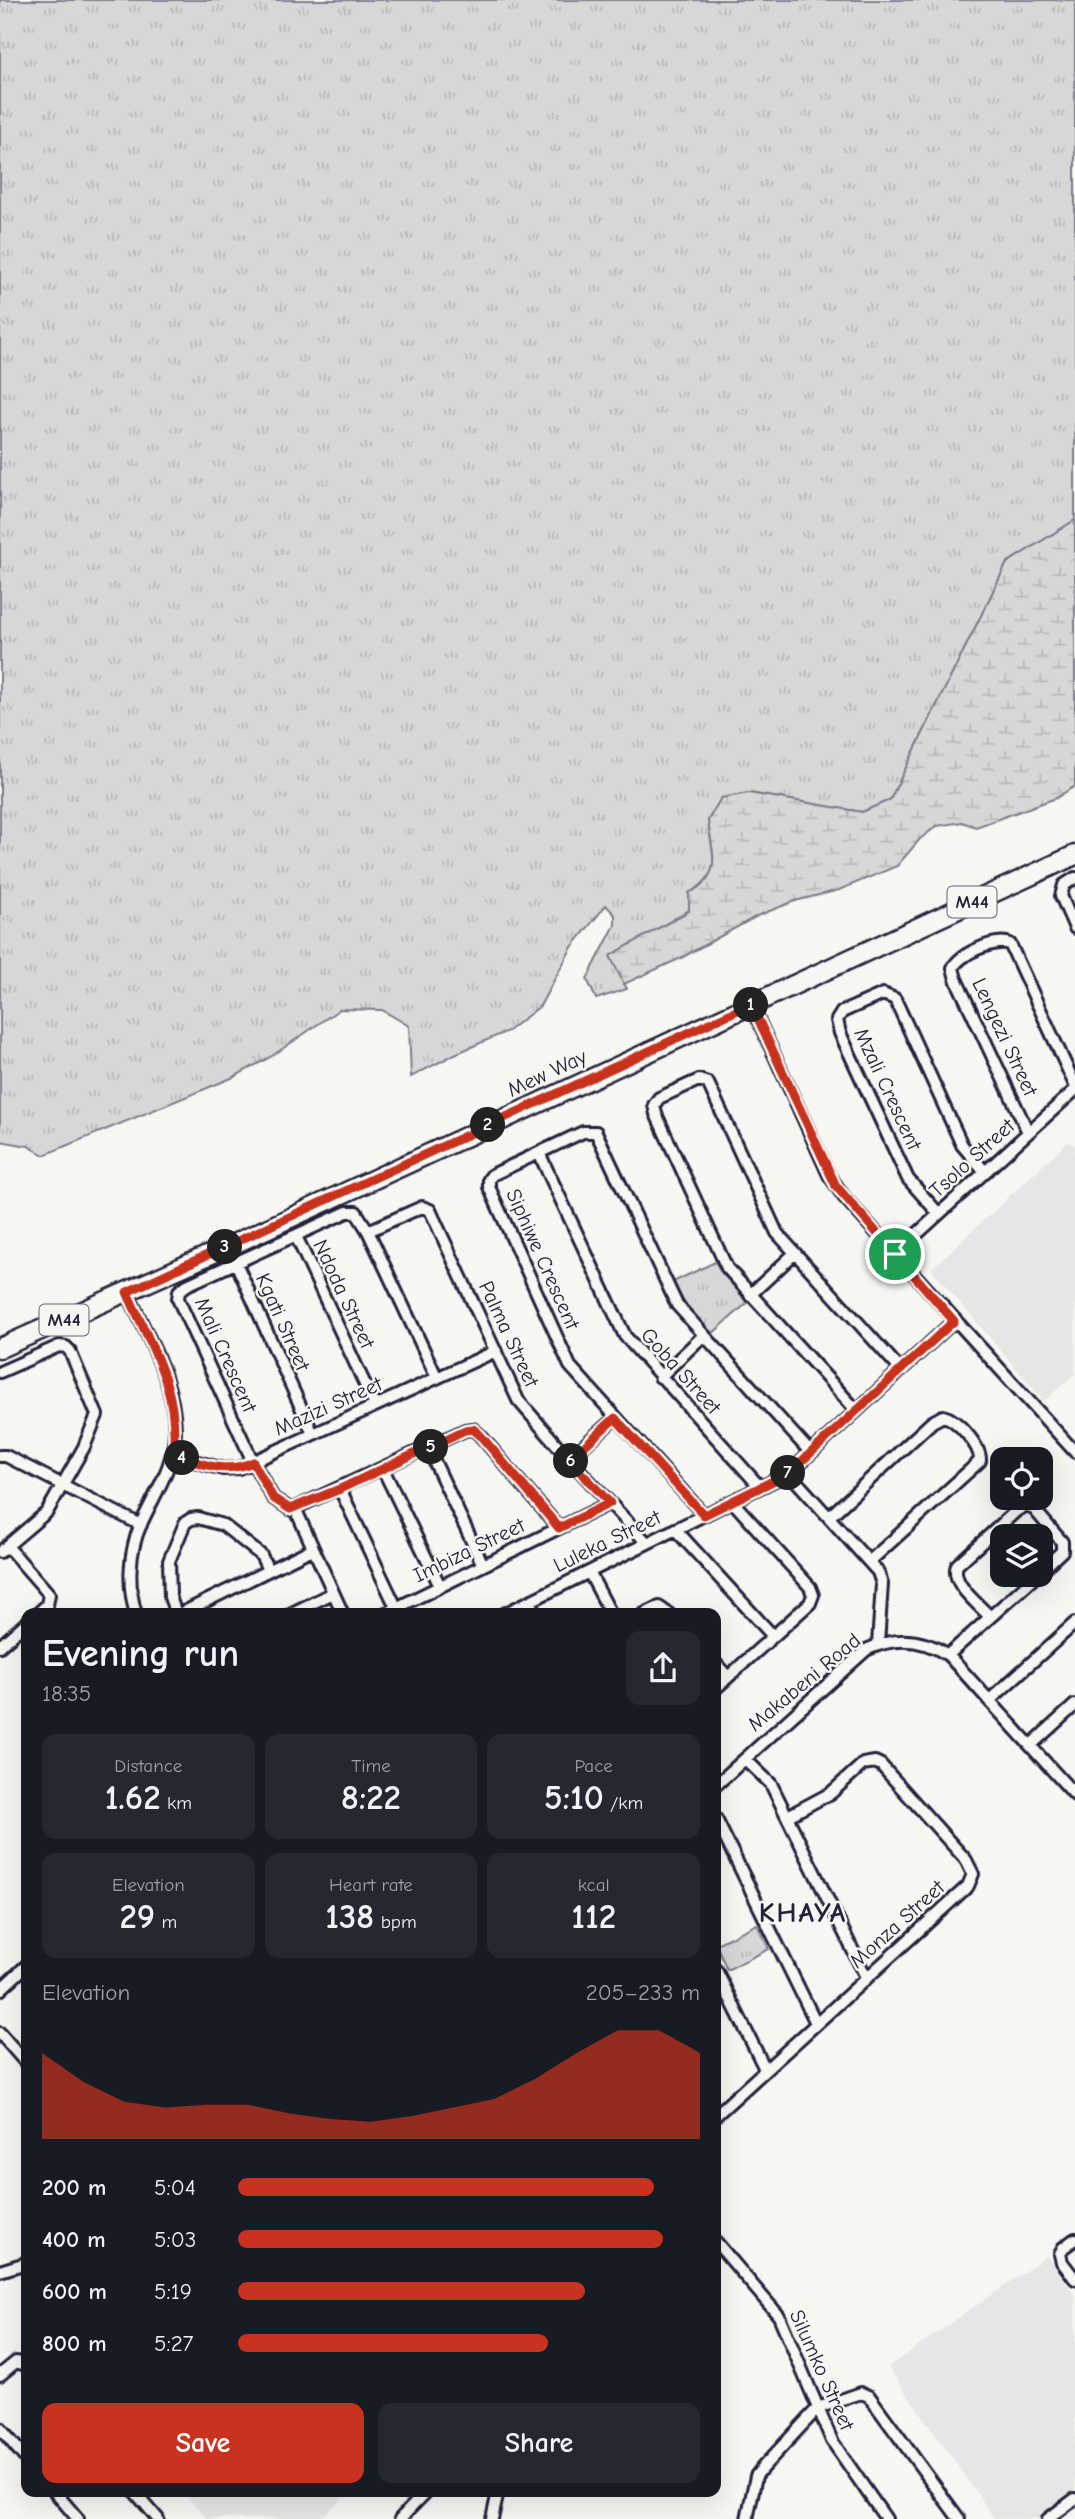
<!DOCTYPE html>
<html lang="en">
<head>
<meta charset="utf-8">
<style>
  :root { --surface:#171b24; --page:#242831; --text:#f1f3f6; --muted:#9ea1a6; --accent:#c8321e }
  body { margin:0; font-family:"Comic Neue",sans-serif; background:var(--page); color:var(--text); height:100vh; display:flex; flex-direction:column; font-size:26px; white-space:nowrap }
  * { box-sizing:border-box; margin:0 }
  p { font-size:23px; color:var(--muted) }
  .icon { flex:none; width:38px; height:38px; fill:none; stroke:currentColor; stroke-width:2; stroke-linecap:round; stroke-linejoin:round }
  .map { position:relative; flex:1; overflow:hidden }
  .side { position:absolute; left:21px; top:1608px; width:700px; height:889px; display:flex; flex-direction:column; background:var(--surface); border-radius:14px; box-shadow:0 7px 28px #0002 }
  .side>* { flex:none }
  .fabs { position:absolute; left:990px; top:1447px; display:grid; gap:14px }
  .fabs a { display:grid; place-items:center; width:63px; height:63px; border-radius:14px; background:var(--surface); box-shadow:0 7px 28px #0002; font-size:35px }
  .pin { position:absolute; display:grid; place-items:center; width:60px; height:60px; color:#fff; margin:-30px; border:4px solid #fff; border-radius:50%; box-shadow:0 2px 7px #0007 }
  .km { position:absolute; width:35px; height:35px; margin:-18px; border-radius:50%; background:#222; color:#fff; font-size:19px; line-height:35px; text-align:center }
  .round { display:grid; place-items:center; flex:none; width:74px; height:74px; border-radius:14px; background:var(--page) }
  .overview { display:flex; align-items:center; justify-content:space-between; height:119px; padding:0 21px }
  h1 { font-size:38px; font-weight:800; line-height:52px }
  .metrics { display:grid; grid-template-columns:repeat(3,1fr); gap:10px; height:119px; padding:7px 21px }
  .metrics div { display:grid; align-content:center; border-radius:14px; background:var(--page); text-align:center }
  .metrics b { font-size:35px; font-weight:800 }
  .metrics small { font-size:19px; font-weight:400 }
  .metrics p { font-size:19px }
  .chart { height:196px; padding:14px 21px }
  .chart p { display:flex; justify-content:space-between }
  .chart svg { width:100%; height:126px; margin-top:7px; fill:var(--accent); opacity:.7 }
  .button { display:flex; gap:14px; margin-top:auto; padding:14px 21px }
  .button a { flex:1; height:80px; border-radius:14px; background:var(--accent); color:#fff; font-size:28px; font-weight:800; line-height:80px; text-align:center }
  .button a+a { background:var(--page); color:var(--text) }
  ul { padding:0 21px; list-style:none; font-size:23px }
  li { display:grid; grid-template-columns:112px 84px 1fr; align-items:center; height:52px }
  li i { height:18px; border-radius:9px; background:var(--accent) }
  .map>svg:first-child { display:block }
</style>
</head>
<body>
<div class="map">
<svg width="1075" height="2519" viewBox="0 0 1075 2519">
  <defs>
    <pattern id="grass-tufts" width="24" height="20" patternUnits="userSpaceOnUse" patternTransform="scale(1.75)"><rect width="24" height="20" fill="#d7d7d7"/><path d="M3 7l-1-3M5 7V3M7 7l1-3M15 17l-1-3M17 17v-4M19 17l1-3" fill="none" stroke="#b8b8b9"/></pattern>
    <pattern id="wetland-marsh" width="20" height="14" patternUnits="userSpaceOnUse" patternTransform="scale(1.75)"><rect width="20" height="14" fill="#d7d7d7"/><path d="M1 5h8M5 5V1M11 12h8M15 12V8" fill="none" stroke="#b8b8b9"/></pattern>
  </defs>
  <rect width="100%" height="100%" fill="#f6f6f2"/>
  <filter id="ink" filterUnits="userSpaceOnUse"><feTurbulence type="fractalNoise" baseFrequency=".0143" numOctaves="2"/><feDisplacementMap in="SourceGraphic" scale="14" xChannelSelector="R" yChannelSelector="G"/><feConvolveMatrix kernelMatrix="1 2 1 2 8 2 1 2 1" color-interpolation-filters="sRGB"/></filter>
  <g filter="url(#ink)">
    <path fill="#e6e6e4" d="M1068,1142L1075,1146V1374L1044,1401L931,1269Z
      M1047,2256L1075,2295V2492L1038,2519H995L888,2367Z
      M183,2492H350L320,2519H207Z"/>
    <path fill="url(#grass-tufts)" stroke="#7c7c89" stroke-width="2" d="M0,0H1075V520L1007,563L890,800L862,812L749,793L721,799L708,820C711,852 725,875 689,893V910L611,956L627,989L596,999L587,979L615,925V915L606,905L572,947L540,1006L508,1031L455,1054L411,1077L409,1026L382,1010L340,1009L272,1056L234,1077L44,1155L28,1146L0,1141Z
      M715,1262L747,1303L712,1334L686,1306L673,1282Z
      M757,1924L769,1949L727,1970L716,1944Z"/>
    <path fill="url(#wetland-marsh)" stroke="#7c7c89" stroke-width="2" d="M1075,520V786L1056,798L976,827L962,822L937,826L920,839L897,866L839,890L795,901L757,916L681,958L624,984L610,956L689,911V893C725,875 711,851 708,820L721,798L749,793L862,812L890,800L1007,563Z"/>
    <g fill="none" stroke-linecap="round" stroke-linejoin="round">
      <defs>
        <path id="minor" d="M1075,878L1064,885L1061,896L1075,928
          M751,1004L829,1175L844,1197L1075,1452
          M1028,1132L956,979L953,968C959,954 996,938 1010,944L1075,1085
          M539,1153L625,1336L760,1487
          M939,1214L908,1179L840,1033L837,1020L842,1012L883,994L895,999L962,1145L985,1172
          M368,1231L422,1207L430,1210L518,1400L569,1459L647,1543
          M296,1236L375,1406
          M895,1254L1075,1090
          M236,1263L313,1434
          M127,1291C146,1335 174,1379 175,1428C176,1464 155,1493 141,1524C129,1551 127,1585 136,1614
          M750,1295L795,1253
          M0,1372L59,1346L66,1347L70,1351L97,1415L84,1447L47,1512L0,1552
          M660,1377L704,1335
          M856,1410L727,1268L656,1114L654,1105L659,1098L699,1080L708,1083L777,1233L900,1369
          M428,1448L483,1565
          M173,1455L223,1469L239,1468L496,1351
          M0,1456H6L141,1525
          M569,1459L615,1418
          M383,1469L440,1586
          M789,1473L878,1572L882,1584L878,1644
          M340,1489L396,1607
          M295,1508L290,1509L273,1498L253,1462L178,1299L179,1291L187,1285L347,1212H356L368,1231L437,1378
          M295,1508L465,1430L473,1429L480,1435L559,1528
          M295,1508L343,1614
          M704,1515L570,1366L489,1187V1179L492,1175L583,1132H596L677,1305L810,1452
          M829,1517L932,1422L943,1416C957,1419 981,1446 980,1461L870,1561
          M675,1529L773,1636
          M7,1546L49,1594L47,1605L37,1614
          M589,1572L611,1614
          M530,1601L536,1614
          M176,1614L170,1597L169,1561L185,1523L191,1519L198,1518L223,1525L261,1555L268,1570
          M180,1614L312,1549
          M290,1614L333,1593
          M384,1614L610,1503
          M504,1614L789,1473L954,1321
          M644,1614L659,1607L669,1614
          M990,1617C979,1604 950,1584 957,1565L1016,1511L1025,1506L1034,1509L1062,1542V1551L1041,1571
          M0,1646L26,1623
          M948,1655L1037,1575
          M716,1664L728,1677
          M716,1688L810,1603L813,1595L810,1587L732,1501
          M990,1700L1075,1623
          M1031,1745L1075,1705
          M745,1759L771,1784L866,1977
          M716,1785L866,1650C895,1636 922,1638 948,1655L1075,1795
          M716,1819L816,2023
          M716,1970L765,2069
          M0,1990L26,1966
          M0,2033L26,2063
          M716,2115L968,1886L973,1874L966,1860L881,1765L875,1762L863,1764L831,1793L788,1816
          M1075,2239L1063,2248L1060,2254L1062,2262L1075,2279
          M716,2242L779,2316L832,2441L886,2519
          M0,2271L26,2263
          M0,2375L16,2362L26,2365
          M0,2428L26,2459
          M55,2492L78,2519
          M135,2492L158,2519
          M400,2519L426,2492
          M492,2519L498,2492
          M747,2519L756,2476L763,2467L818,2408L861,2393L869,2396L959,2519
          M1048,2519L1075,2499"/>
        <path id="primary" d="M0,1348L236,1243L1075,855"/>
      </defs>
      <use href="#minor" stroke="#22223b" stroke-width="16"/>
      <use href="#primary" stroke="#22223b" stroke-width="23"/>
      <use href="#minor" stroke="#f6f6f2" stroke-width="10"/>
      <use href="#primary" stroke="#f6f6f2" stroke-width="18"/>
    </g>
  </g>
  <g fill="none" stroke-linecap="round" stroke-linejoin="round" filter="url(#ink)">
    <defs>
      <path id="route" d="M751,1004L836,1186L954,1321L789,1473L704,1515L615,1418L569,1460L610,1503L559,1528L480,1435L473,1429L465,1430L340,1489L290,1509L273,1498L253,1462C224,1475 202,1463 173,1455C180,1390 152,1349 127,1292Z"/>
    </defs>
    <use href="#route" stroke="#fff" stroke-width="14"/>
    <use href="#route" stroke="#c8321e" stroke-width="9"/>
  </g>
  <g text-anchor="middle" dominant-baseline="central" stroke-width="5" stroke-linejoin="round" paint-order="stroke">
    <g fill="#f6f6f2" stroke="#626272" stroke-width="2">
      <rect x="947.5" y="886.5" width="49" height="31" rx="5"/>
      <rect x="39.5" y="1304.5" width="49" height="31" rx="5"/>
    </g>
    <g font-size="19" font-weight="bold" fill="#22223b">
      <text x="972" y="902">M44</text>
      <text x="64" y="1320">M44</text>
    </g>
    <g font-size="21" fill="#22223b" stroke="#f6f6f2">
      <text transform="translate(1005 1037) rotate(65)">Lengezi Street</text>
      <text transform="translate(547 1073) rotate(-25)">Mew Way</text>
      <text transform="translate(888 1089) rotate(65)">Mzali Crescent</text>
      <text transform="translate(972 1158) rotate(-42)">Tsolo Street</text>
      <text transform="translate(543 1259) rotate(66)">Siphiwe Crescent</text>
      <text transform="translate(344 1294) rotate(65)">Ndoda Street</text>
      <text transform="translate(283 1322) rotate(66)">Kgati Street</text>
      <text transform="translate(509 1334) rotate(65)">Palma Street</text>
      <text transform="translate(226 1355) rotate(66)">Mali Crescent</text>
      <text transform="translate(681 1371) rotate(48)">Goba Street</text>
      <text transform="translate(328 1406) rotate(-24)">Mazizi Street</text>
      <text transform="translate(607 1541) rotate(-26)">Luleka Street</text>
      <text transform="translate(469 1550) rotate(-26)">Imbiza Street</text>
      <text transform="translate(804 1682) rotate(-40)">Makabeni Road</text>
      <text transform="translate(897 1924) rotate(-42)">Monza Street</text>
      <text transform="translate(822 2370) rotate(66)">Silumko Street</text>
    </g>
    <g font-size="28" font-weight="bold" letter-spacing="2" fill="#22223b" stroke="#f6f6f2">
      <text x="803" y="1913">KHAYA</text>
    </g>
  </g>
</svg>
<div class="fabs">
<a><svg class="icon" aria-label="locate" viewBox="0 0 24 24"><circle cx="12" cy="12" r="6"/><path d="M12 2v4M12 18v4M2 12h4M18 12h4"/></svg></a>
<a><svg class="icon" aria-label="layers" viewBox="0 0 24 24"><path d="M12 4l9 5-9 5-9-5zM3 14l9 5 9-5"/></svg></a>
</div>
<div class="pin" style="left:895px;top:1254px;background:#1e9e55"><svg class="icon" aria-label="arrive" viewBox="0 0 24 24"><path d="M6 21V4h12l-3 4 3 4H6"/></svg></div>
<b class="km" style="left:751px;top:1005px">1</b>
<b class="km" style="left:488px;top:1125px">2</b>
<b class="km" style="left:225px;top:1247px">3</b>
<b class="km" style="left:182px;top:1458px">4</b>
<b class="km" style="left:431px;top:1447px">5</b>
<b class="km" style="left:571px;top:1461px">6</b>
<b class="km" style="left:788px;top:1473px">7</b>
<section class="side">
<div class="overview"><div><h1>Evening run</h1><p>18:35</p></div><a class="round"><svg class="icon" aria-label="share" viewBox="0 0 24 24"><path d="M12 15V3M7 8l5-5 5 5M5 13v7h14v-7"/></svg></a></div>
<div class="metrics">
<div><p>Distance</p><b>1.62<small> km</small></b></div>
<div><p>Time</p><b>8:22</b></div>
<div><p>Pace</p><b>5:10<small> /km</small></b></div>
</div>
<div class="metrics">
<div><p>Elevation</p><b>29<small> m</small></b></div>
<div><p>Heart rate</p><b>138<small> bpm</small></b></div>
<div><p>kcal</p><b>112</b></div>
</div>
<div class="chart"><p><span>Elevation</span>205–233 m</p>
<svg viewBox="0 0 160 44" preserveAspectRatio="none"><path d="M0 44V14L10 24L20 31L30 33L40 32L50 32L60 35L70 37L80 38L90 36L100 33L110 30L120 23L130 14L140 6L150 6L160 14V44z"/></svg>
</div>
<ul>
<li><b>200 m</b>5:04<i style="width:90%"></i></li>
<li><b>400 m</b>5:03<i style="width:92%"></i></li>
<li><b>600 m</b>5:19<i style="width:75%"></i></li>
<li><b>800 m</b>5:27<i style="width:67%"></i></li>
</ul>
<div class="button"><a>Save</a><a>Share</a></div>
</section>
</div>
</body>
</html>
